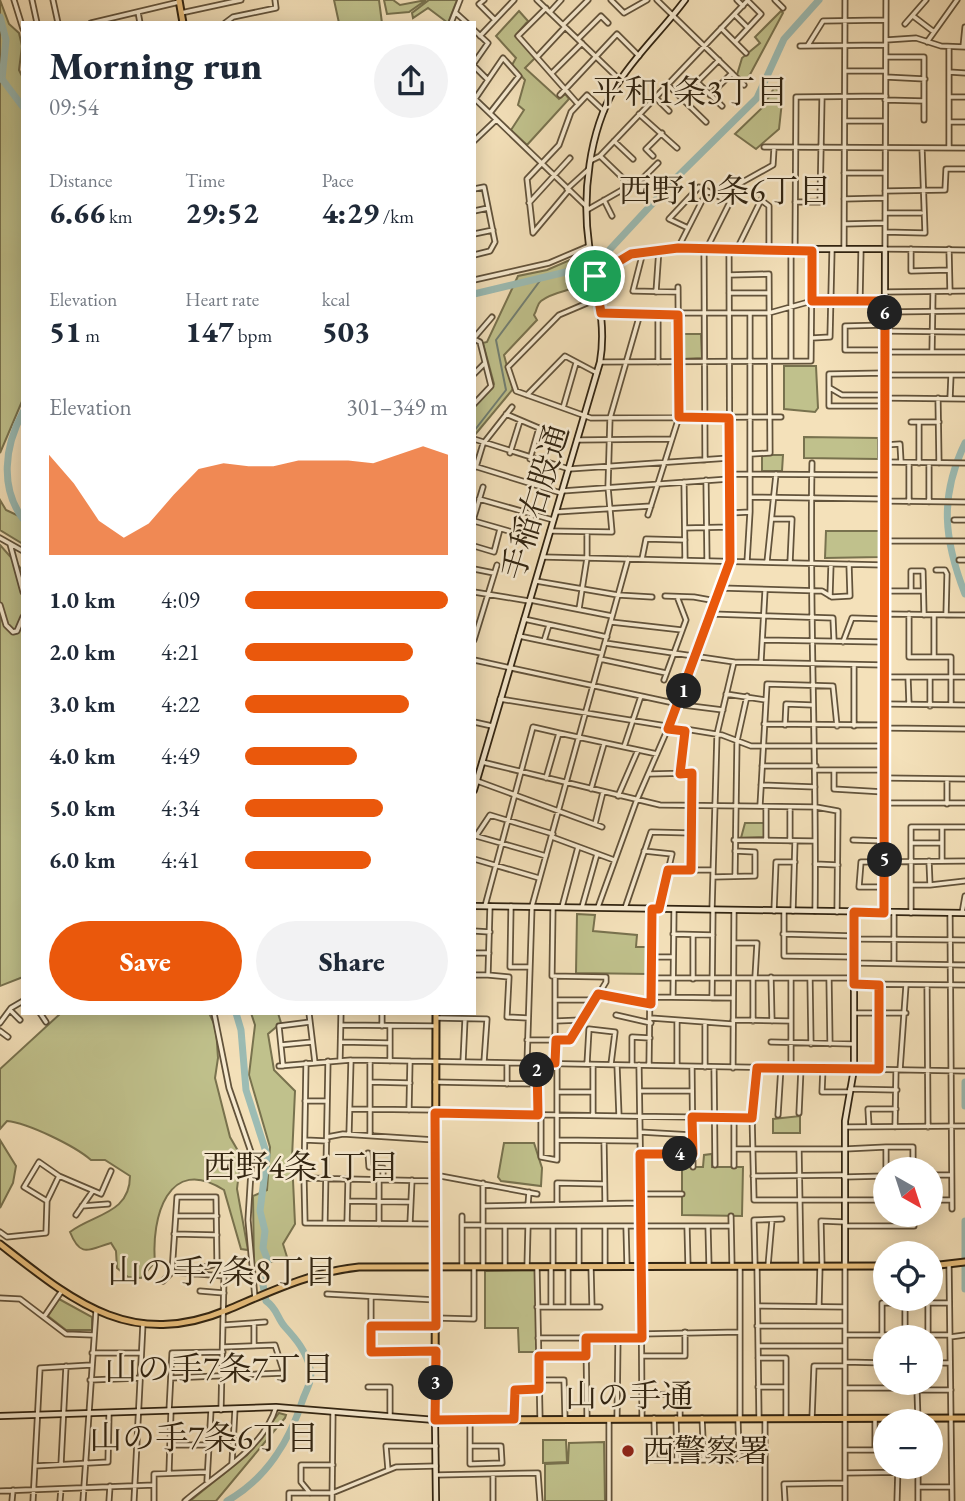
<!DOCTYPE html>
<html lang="en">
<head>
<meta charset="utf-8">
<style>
  :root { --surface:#fff; --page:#f2f2f3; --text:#1f2937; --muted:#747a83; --accent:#ea580c }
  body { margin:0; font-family:"EB Garamond","Noto Serif JP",serif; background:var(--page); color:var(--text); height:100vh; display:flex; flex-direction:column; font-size:26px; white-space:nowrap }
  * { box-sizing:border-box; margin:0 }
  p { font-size:23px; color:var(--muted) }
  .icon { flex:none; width:38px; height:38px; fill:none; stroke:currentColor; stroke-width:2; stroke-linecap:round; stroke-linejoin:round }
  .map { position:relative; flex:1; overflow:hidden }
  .drawer { position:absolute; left:21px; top:21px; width:455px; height:994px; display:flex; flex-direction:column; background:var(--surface); border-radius:0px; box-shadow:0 4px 18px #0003 }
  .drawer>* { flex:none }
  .needle { width:46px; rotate:141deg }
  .buttons { position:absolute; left:873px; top:1157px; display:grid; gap:14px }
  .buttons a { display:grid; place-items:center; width:70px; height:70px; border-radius:50%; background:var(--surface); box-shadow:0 4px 18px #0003; font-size:35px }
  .pin { position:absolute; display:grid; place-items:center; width:60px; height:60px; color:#fff; margin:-30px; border:4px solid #fff; border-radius:50%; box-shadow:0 2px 7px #0007 }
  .km { position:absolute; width:35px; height:35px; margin:-18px; border-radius:50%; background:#222; color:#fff; font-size:19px; line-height:35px; text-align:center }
  .round { display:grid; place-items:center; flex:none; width:74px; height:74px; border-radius:37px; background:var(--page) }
  .summary { display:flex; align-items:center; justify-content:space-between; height:119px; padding:0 28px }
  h1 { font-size:38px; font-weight:800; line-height:52px }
  .stats { display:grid; grid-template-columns:repeat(3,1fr); gap:10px; height:119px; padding:7px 28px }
  .stats div { display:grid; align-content:center }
  .stats b { font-size:30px; font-weight:800 }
  .stats small { font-size:19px; font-weight:400 }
  .stats p { font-size:19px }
  .chart { height:196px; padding:14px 28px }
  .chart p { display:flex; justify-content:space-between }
  .chart svg { width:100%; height:126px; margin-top:7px; fill:var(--accent); opacity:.7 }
  .button { display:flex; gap:14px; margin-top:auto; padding:14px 28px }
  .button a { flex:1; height:80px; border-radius:42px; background:var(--accent); color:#fff; font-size:28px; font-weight:800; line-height:80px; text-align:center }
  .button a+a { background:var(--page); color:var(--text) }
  ul { padding:0 28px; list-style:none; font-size:23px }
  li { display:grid; grid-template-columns:112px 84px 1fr; align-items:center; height:52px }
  li i { height:18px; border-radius:9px; background:var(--accent) }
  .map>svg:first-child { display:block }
</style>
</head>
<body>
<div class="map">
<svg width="965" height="1501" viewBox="0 0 965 1501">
  <rect width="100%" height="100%" fill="#f4e1ba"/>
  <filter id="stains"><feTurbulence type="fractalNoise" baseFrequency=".00286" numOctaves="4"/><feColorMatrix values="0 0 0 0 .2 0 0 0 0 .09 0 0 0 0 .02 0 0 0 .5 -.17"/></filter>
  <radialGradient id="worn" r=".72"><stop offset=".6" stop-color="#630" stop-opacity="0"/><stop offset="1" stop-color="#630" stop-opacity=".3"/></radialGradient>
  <path fill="#c0c18c" stroke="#78724e" stroke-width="2" d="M0,0L9,24L19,33L22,46L19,70L23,78V399L0,453Z
    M334,0H379L382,23H339Z
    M384,0H393L400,5L426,0L409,12L387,14Z
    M429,0H457L448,23L428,8L413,18L412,13Z
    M519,11L528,21L515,36L536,57L525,68L559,99L565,94L569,99L527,145L511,130L524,110L518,105L525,80L512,65L516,58L496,36Z
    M781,11L783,13L746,82L737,75L742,58L760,43L755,37Z
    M774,88L783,92L779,129L756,149L735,134L763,107Z
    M586,253L592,278C577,292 556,289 541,301C536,305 538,309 534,315L537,320L504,355L513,389L474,436V407L494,384L483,343L487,342L518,276L547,270Z
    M682,334H701L702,358L682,359Z
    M784,366H816L818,408L815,412L784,409Z
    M804,437L878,438V459L804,458Z
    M762,455H783L782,471H762Z
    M0,500L6,510L23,518V544L0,530Z
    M826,531H880V557L825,558Z
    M0,545L23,571V977L0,986Z
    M745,823H764V837L741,838Z
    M577,914L595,915L593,931L637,935L636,947H649V974L576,973Z
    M61,1013H209L216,1028L218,1058L215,1078L230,1137L241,1156L237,1189L248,1250L241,1249L224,1190C168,1154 151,1218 155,1262L141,1278L128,1277L117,1268L116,1251L111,1243C91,1248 81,1260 70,1232C93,1214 130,1214 130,1176L105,1160H91C75,1146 28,1123 7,1121L0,1129V1069Z
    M251,1013H278L281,1023L268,1034L274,1070L295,1091L292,1158L295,1224L283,1244L287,1257L254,1267L253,1196L267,1190L270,1147L249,1075L255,1025Z
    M800,1116V1133H773V1119Z
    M0,1140L16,1166L13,1183L0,1208Z
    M504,1143H534L542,1168L541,1186L501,1181L498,1177Z
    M712,1154V1167H743L742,1216L682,1215V1167H703L704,1155Z
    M536,1270L537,1352H519L518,1328H485V1271Z
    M59,1299L92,1317V1330H66L48,1316Z
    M279,1413L286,1415L285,1418L216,1501H190L247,1455Z
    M543,1440H566L567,1462L543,1463Z
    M604,1442L605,1501H545V1464L568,1463L569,1443Z"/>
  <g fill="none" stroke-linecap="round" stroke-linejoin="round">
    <path stroke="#717f73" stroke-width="2" d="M474,431L506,390L496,340L542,278"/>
    <path stroke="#9cbcb4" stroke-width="7" d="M0,17L6,40L2,79L23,107
      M474,294L570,271L601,259L678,176L757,98L784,39L819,0
      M23,412C4,447 0,488 23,519
      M965,443C939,497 944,540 965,594
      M965,1082V1106
      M965,1221V1289
      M227,1501C266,1479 290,1440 303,1399C307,1388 313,1380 310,1368C306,1351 296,1339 285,1327C277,1318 277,1308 266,1301L263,1285L268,1261L263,1248L265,1231L260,1211L267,1155L246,1090L241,1030L236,1013"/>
    <defs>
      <path id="street" d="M14,0L23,29
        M32,0L37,23
        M53,0L58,23
        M484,0L479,4L495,20
        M537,0L620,80
        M611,0L624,13L647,0
        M657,0L744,85
        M737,0L743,6
        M775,0L783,8
        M886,0L885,249L965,250
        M546,8L518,36L578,104
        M138,12L140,23
        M550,12L561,0
        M181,13L241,0
        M456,13L467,23
        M735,15L748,28
        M913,16L934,32
        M91,23L179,2
        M225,23L233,17L276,8L275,0
        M451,23L460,0
        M905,24L926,0
        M563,25L588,0
        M721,28L746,53
        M474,30L488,43L474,63
        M480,36L514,0
        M578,39L601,16L608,23
        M886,40L916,38L941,46L965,47
        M735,42L761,14L748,1
        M927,42L957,0
        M808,45L823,21L886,20
        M800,46L885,45
        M963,47L965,27
        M538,56L565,27
        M886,57H924V120
        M719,60L697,82L722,106
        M474,66L488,80
        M845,71H885
        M553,72L582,43
        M949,72L965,73
        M886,77L925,79
        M667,84L706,122
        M560,95L617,34L639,56
        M710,95L732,73
        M655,97L669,111
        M949,97H965
        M474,98L587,207
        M475,99L503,58L519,76L490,113
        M885,100L924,101
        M639,114L677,148
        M845,121H885
        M949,122H965
        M474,141L496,120
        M614,141L633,159
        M764,147L965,148
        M949,148V47
        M600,156L630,185
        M653,156L646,149L662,133
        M592,160L600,156L748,0
        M844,173H885
        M474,189L484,187L495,242L490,251L474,255
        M567,189L589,169
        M569,190L533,233L527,179L559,145L571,112L587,95L604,111
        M885,191L945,190L946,169H965
        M844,199L885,198
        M604,200L612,216
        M795,202H820L822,97
        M529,203L570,158
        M587,210L643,178L658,163
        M474,211L488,208
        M885,213H921
        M845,224L885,223
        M688,228L669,219L699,187L730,202
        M885,232L925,233L922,148
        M474,234L493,230
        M678,248L707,191
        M704,248L705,460
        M707,248L739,184L773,165L774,148
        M844,248L845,0
        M737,249L761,200L769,206V249
        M911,249V271L949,270
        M949,249L950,292
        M795,250L796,97L886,96
        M643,252L633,291L678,292
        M729,275L769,274L770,453L751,454
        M474,280L549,263L589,246
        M656,292L659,249
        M885,292L965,291
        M729,293H769
        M599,298L559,315L508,367L516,391L591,418L781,417
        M860,301L861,250
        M885,312L965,311
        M601,313H769L812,301H884
        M658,314V362
        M885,325L845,326V350H885
        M885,331L965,332
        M474,338L492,317
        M812,338L830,337L832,250
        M474,339L480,342L491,386L474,404
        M885,352H965
        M932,352L933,292
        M791,361V250
        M600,362L811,361L812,251
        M474,374L485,363
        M885,375H965
        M830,388L842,395H885
        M527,395L565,356L597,373
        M885,398L965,399
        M938,398L939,463
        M950,399L951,375
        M885,406H829V374L885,373
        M563,408L576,363
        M506,414L539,428L530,459
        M911,422H939
        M474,439L569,469L729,458
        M577,440L672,439
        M885,445L900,444L901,462
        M510,453L520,421
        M884,462L965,463
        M812,463C809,613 817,762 815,911
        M909,463V502
        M919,463V422
        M474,466L561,493
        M476,467L483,444L512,407
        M729,474L884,475
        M706,480L707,561
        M684,482L685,560
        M562,491L729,479
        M750,497L885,499
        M479,499L553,520
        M885,501L965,502
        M929,502V463
        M556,512L651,506
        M730,513L750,512
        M648,515L679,417L678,287
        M474,517L483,487
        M772,519H792L790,563
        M954,520H965
        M474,521L526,536L532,514
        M685,528L730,527
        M550,531L612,532L608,487L610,418L640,314
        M0,538L23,551
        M884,541H965
        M10,544L23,592
        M474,546L494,552L500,529
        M543,557L884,565
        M642,559L646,539L685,540
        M959,560H965
        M747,562L750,512V314
        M767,562L776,474
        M474,569L494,573
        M936,570H945L947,574L946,615
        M536,581L618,595L652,597
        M721,588L822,591L832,597L850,596L849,564
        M884,591H923
        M911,591V571H923L924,615
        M474,592L529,601
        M665,596L694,597L716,601
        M830,596L831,564
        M530,600L612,616
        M0,605L6,625L13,632L17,631L23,617
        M579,609L587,558V532
        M712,614L833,618L834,641
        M885,614L965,615
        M909,614V657H951V705
        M934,615V657
        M524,619L607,637
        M611,622L682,630
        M519,636L601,653
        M474,640L497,565
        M763,640L884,642
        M544,641L549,625
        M843,642L852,618L884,619
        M605,643L734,662L884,665
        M600,659L666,673
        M474,660L683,705L723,710
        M761,662L765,591
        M884,677H965
        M908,677L909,704
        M930,677V706
        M664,680L686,620L678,599
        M726,694L766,700
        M500,699L722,735L751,746H884
        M885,704L965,705
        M474,722L492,726
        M764,724L885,725
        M785,725L786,704L812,705
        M854,726V665
        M885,728L965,729
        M624,747L641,696
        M482,762L660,805L816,807L838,811L837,912
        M762,766H816
        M816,770H884
        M834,770V789L884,792
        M649,774L692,773L691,870
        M680,774L685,731
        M546,778L559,733L657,754
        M885,778L965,779
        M947,779V804
        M477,781L602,827
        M761,785L815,787
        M591,789L604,744
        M618,796L638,750
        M885,803H965
        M760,806L767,684L833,686L837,726
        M595,824L603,792
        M942,828V861
        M476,836L490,815L553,834
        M476,836L546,856
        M552,837L614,860
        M734,840L815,841
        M766,840V807
        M853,840L884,841
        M790,841V808
        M911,843H942
        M644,851L672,854L659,909
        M474,859L539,878
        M815,864L838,865
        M668,870H713
        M735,876L737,741L747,696
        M713,877L755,876V852L735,851
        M911,885H930L929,861
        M930,885L965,881
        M884,887H859L861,862L965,861
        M485,906L533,727L559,733
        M490,906L488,975L509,977L507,1017L528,1018
        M511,906L510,967H530
        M562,907L578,847
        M582,907L597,854
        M598,907L636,802L682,696L730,561L729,249
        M625,908L651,832L691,833
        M712,910L717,734L734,662
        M774,911L776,862H795
        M784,911V956L855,957
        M793,911L795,841
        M894,913V963
        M911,913V827H965
        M950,913L952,1209
        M962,913L965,896
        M474,931L490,932
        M673,934L713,935
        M783,934L855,936
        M855,939L965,940
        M734,943H757L755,977
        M474,953H489
        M651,957H673
        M855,963L965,965
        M474,975H488
        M771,977L772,1021
        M651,978H854
        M810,978L811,1044
        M829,978L830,1044
        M693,979V935
        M854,984L965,985
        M879,985V1069
        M927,985L928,1127
        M598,994L651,1004
        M651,997L733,998
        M673,997L674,909
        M712,998L713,910
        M556,1000H594
        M10,1010L20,1020
        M40,1013L46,1022
        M214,1013L229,1088L252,1155L248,1220L255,1298
        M309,1013L315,1063
        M382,1013V1026
        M854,1013H906
        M616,1015L651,1023
        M436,1018L487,1019L484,1062
        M651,1018L732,1024
        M733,1020L791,1021
        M556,1021L581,1020
        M753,1021V978
        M705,1022V1067
        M0,1023L11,1008L23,1001
        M341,1025L436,1026
        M0,1031L8,1037
        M527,1040H571L606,982V977L552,976L553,907
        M341,1042L390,1043
        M771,1042L854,1044
        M281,1045L312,1042
        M340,1061L341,1013
        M390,1061V1026
        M463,1062L465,1019
        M306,1063L304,1178L435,1181
        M527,1063L532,906L628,559
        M537,1063L538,1115
        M555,1063V976
        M587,1064L589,1029L615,1032L611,1064
        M593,1065V1115
        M617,1065L619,1116
        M632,1065V1037L650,1038
        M639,1065L642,1265
        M649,1065L651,909
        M279,1066L351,1060L410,1061L965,1071
        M283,1066L279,1026L310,1022
        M677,1066V1020
        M714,1067L715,1165
        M791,1067V978
        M692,1068L693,1167
        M733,1068L734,910
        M757,1068L752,1114L754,1200H886
        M823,1068L822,1092H849
        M900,1070L906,985
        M370,1082L410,1083
        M435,1082L537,1084
        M507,1084V1063
        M850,1089L897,1090
        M640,1091H692
        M557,1092H593
        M305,1101H327
        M350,1109L435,1110
        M409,1110L410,1061
        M435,1113L752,1118
        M799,1113L801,1068
        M778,1115L781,1067
        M541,1116V1157L557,1160V1063
        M734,1118V1166
        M845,1127L965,1126
        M869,1127L868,1109H896
        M895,1127L896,1070
        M640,1132L692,1135
        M349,1134L351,1060
        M370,1135V1061
        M327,1137L343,1134L435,1140
        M305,1140L327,1141
        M557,1140L639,1141
        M604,1141L605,1203
        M886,1147H913V1169
        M734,1149H845
        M799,1149L801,1266
        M845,1149L886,1147V1169
        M368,1153L369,1167L383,1168V1180
        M640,1154L693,1155
        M435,1175L537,1194
        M931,1175H951
        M753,1176L844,1175
        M844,1177L886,1176
        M304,1178L305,1223L435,1224
        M379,1180V1224
        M640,1194H682
        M931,1200H951
        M47,1201L24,1187L39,1162L59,1176L101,1194L111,1171
        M348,1201L410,1202
        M557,1203V1183L604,1184
        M528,1205L529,1192
        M82,1206L108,1204
        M483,1206L640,1203
        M76,1215L92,1192
        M176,1216H217
        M462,1216V1267
        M731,1216L732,1266
        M325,1223L328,1061
        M347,1223L348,1180
        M410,1223L412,1180
        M462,1225H483
        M483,1226H731
        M687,1226L688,1266
        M708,1226L709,1266
        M845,1226H914V1214
        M553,1227V1267
        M579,1227V1267
        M626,1227L627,1266
        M0,1232L7,1237L46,1233L47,1201L59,1176
        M174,1234L217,1235
        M949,1264L952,1501
        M845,1265V1501
        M605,1266V1227
        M740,1266V1418
        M755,1266L754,1220L782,1219
        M757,1266L759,1418
        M768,1266L772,1220
        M822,1266L821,1221L845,1222
        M483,1267V1183
        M505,1267V1227
        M527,1267L528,1227
        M537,1267L540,1419
        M551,1267V1307
        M568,1267V1307
        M591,1267L592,1307
        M641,1267L642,1419
        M172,1272L224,1276L221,1410
        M163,1281L172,1272L177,1197H216L217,1264L192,1270L191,1274
        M200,1291L224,1293
        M327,1294L436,1300
        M371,1297V1352L436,1351
        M0,1298L20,1299L66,1334L93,1335
        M758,1306L845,1307
        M819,1306L820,1266
        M537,1307H600
        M44,1317L61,1292
        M436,1318L474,1319V1268
        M224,1325L265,1322
        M371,1326H436
        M757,1326H845
        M641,1334L740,1332
        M845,1335H950
        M905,1335V1303
        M928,1335V1303
        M882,1336V1303H949
        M950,1337L965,1335
        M538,1338H641
        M586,1338L587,1418
        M254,1345V1323
        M758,1346H845
        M92,1353H141
        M539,1356H586
        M642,1356H685V1332
        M758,1358H786V1418
        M845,1362L886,1363
        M931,1363H950
        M171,1378L284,1373L275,1345L223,1347
        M90,1380L140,1378
        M539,1380H564L565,1419
        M368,1387H390V1416
        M758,1387H786
        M845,1388H906V1382
        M642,1395L680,1394V1418
        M169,1411L172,1353L223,1352
        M617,1418L618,1338
        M654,1418L655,1460H734L741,1456H765
        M676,1418L677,1460
        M702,1418L704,1460
        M812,1418L814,1366H845
        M514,1419L515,1390L539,1389
        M738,1420L739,1457
        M918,1421L917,1390H951
        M170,1445H209
        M470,1446H501L502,1463L470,1464V1420
        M846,1450H875V1419
        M232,1463L235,1409
        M61,1464L66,1366
        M35,1466L108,1462L109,1414
        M918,1466V1501
        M388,1470L386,1446H436
        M169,1472L171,1411
        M846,1473L917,1472
        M436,1475L538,1473L540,1501
        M207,1481L211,1410
        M918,1487H951
        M0,1491L154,1485
        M310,1493L301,1482V1465H333
        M12,1501L13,1490
        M33,1501L40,1368L91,1365
        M60,1501L61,1489
        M83,1501L96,1311
        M109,1501L110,1486
        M134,1501L143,1323
        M154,1501V1474L207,1472
        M185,1501C216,1474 264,1449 276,1407
        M289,1501V1493H332L396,1467L436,1466
        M332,1501L333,1412
        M493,1501V1475
        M609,1501V1419
        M765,1501V1419
        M785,1501L784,1484L845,1483
        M897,1501L898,1466"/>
      <path id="secondary" d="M595,276L623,257L652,249H885L884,913
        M474,790L600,362C607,322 595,285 589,245C582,195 589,132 615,88C634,56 663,30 685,0
        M474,906L965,913
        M845,1265V1121L854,1069V912
        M0,1416L276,1407L435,1420L436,1501"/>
      <path id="primary" d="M179,0L183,23
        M436,1013L435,1420L965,1418
        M0,1244C73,1301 130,1350 227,1310C272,1291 311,1272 359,1267L886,1266
        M931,1266L965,1262"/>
    </defs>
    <use href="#street" stroke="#62533b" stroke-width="7"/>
    <use href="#secondary" stroke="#312411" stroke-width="8"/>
    <use href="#primary" stroke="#312411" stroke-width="9"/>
    <use href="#street" stroke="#f8ecd2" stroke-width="3.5"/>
    <use href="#secondary" stroke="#f8ecd2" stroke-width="4.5"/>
    <use href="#primary" stroke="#eac07d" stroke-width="5"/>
  </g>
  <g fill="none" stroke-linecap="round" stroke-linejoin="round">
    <defs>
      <path id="route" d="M678,248L812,251V301H885L884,913L854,912V984L879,985V1069L757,1068L752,1118L692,1117L693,1154H640L642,1338H586V1356H539V1389L515,1390L514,1419L435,1420L436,1351L371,1352V1326H436L435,1113L538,1115L537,1063H555L556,1040H570L598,994L651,1004L652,909H659L668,870H691L692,773L680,774L685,731L668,729L730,561L729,418L679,417L678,315L601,313L595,276L631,254Z"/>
    </defs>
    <use href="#route" stroke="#fff" stroke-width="14"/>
    <use href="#route" stroke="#ea580c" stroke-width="9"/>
  </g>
  <circle fill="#8f2418" stroke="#f8ecd2" stroke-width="2.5" cx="628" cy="1451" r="7"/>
  <g text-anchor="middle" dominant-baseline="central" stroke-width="5" stroke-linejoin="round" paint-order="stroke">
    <g font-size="32" fill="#312411" stroke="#f8ecd2">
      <text transform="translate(535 502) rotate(-73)">手稲右股通</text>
      <text x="629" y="1396">山の手通</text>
    </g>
    <g font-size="32" fill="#312411" stroke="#f8ecd2" text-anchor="start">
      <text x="642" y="1451">西警察署</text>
    </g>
    <g font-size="33" fill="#312411" stroke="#f8ecd2">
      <text x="690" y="91">平和1条3丁目</text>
      <text x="725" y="190">西野10条6丁目</text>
      <text x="301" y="1166">西野4条1丁目</text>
      <text x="222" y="1271">山の手7条8丁目</text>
      <text x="219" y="1368">山の手7条7丁目</text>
      <text x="204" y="1437">山の手7条6丁目</text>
    </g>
  </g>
  <rect width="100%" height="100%" filter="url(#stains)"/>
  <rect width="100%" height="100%" fill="url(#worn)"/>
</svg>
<div class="buttons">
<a><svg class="needle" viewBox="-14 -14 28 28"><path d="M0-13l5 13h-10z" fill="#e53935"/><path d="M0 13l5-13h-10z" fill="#747a83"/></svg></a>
<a><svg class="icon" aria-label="locate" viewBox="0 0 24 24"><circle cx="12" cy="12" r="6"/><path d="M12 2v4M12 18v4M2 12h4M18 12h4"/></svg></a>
<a>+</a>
<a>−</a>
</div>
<div class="pin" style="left:595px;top:276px;background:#1e9e55"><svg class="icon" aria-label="arrive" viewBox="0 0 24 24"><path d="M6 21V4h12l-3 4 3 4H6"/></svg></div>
<b class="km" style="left:684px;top:691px">1</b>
<b class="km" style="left:537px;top:1070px">2</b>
<b class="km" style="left:436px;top:1383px">3</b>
<b class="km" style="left:680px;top:1154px">4</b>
<b class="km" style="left:885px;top:860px">5</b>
<b class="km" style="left:885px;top:313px">6</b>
<section class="drawer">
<div class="summary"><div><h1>Morning run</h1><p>09:54</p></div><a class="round"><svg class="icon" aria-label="share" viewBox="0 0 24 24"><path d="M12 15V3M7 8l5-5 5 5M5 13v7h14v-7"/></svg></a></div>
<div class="stats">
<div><p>Distance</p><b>6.66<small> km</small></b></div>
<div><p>Time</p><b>29:52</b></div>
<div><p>Pace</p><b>4:29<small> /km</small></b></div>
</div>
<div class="stats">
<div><p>Elevation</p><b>51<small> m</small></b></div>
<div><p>Heart rate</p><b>147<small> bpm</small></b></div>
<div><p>kcal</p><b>503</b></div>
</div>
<div class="chart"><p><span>Elevation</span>301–349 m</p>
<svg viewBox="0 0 160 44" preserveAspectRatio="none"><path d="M0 44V9L10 19L20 32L30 38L40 33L50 23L60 14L70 12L80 13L90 13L100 11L110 11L120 11L130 12L140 9L150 6L160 9V44z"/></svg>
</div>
<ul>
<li><b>1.0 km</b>4:09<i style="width:100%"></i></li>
<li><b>2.0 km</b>4:21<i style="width:83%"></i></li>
<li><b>3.0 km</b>4:22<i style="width:81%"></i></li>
<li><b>4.0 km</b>4:49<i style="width:55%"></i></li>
<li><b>5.0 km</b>4:34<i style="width:68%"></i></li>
<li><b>6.0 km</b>4:41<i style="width:62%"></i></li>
</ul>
<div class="button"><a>Save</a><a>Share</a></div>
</section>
</div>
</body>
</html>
